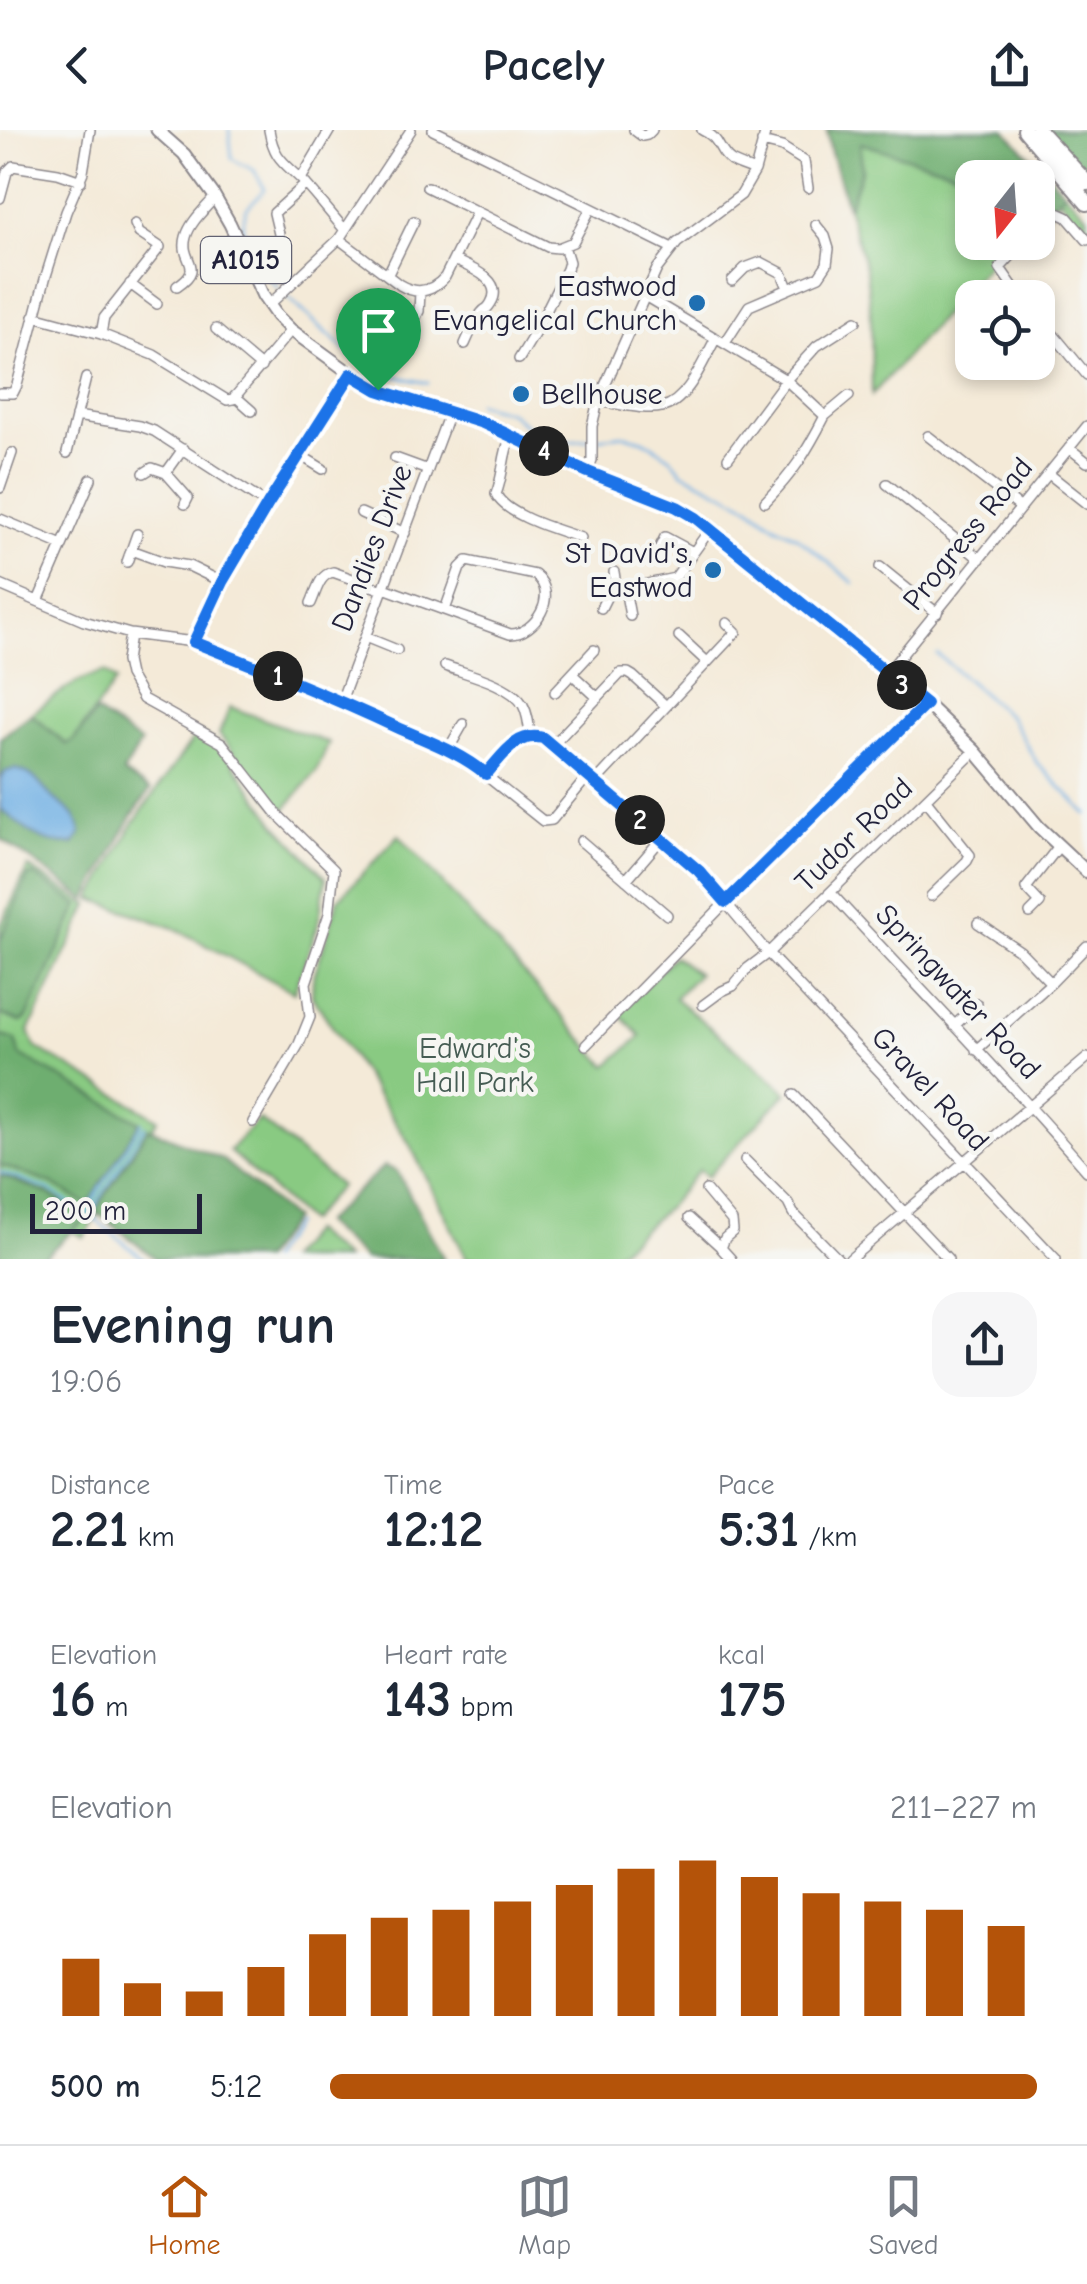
<!DOCTYPE html>
<html lang="en">
<head>
<meta charset="utf-8">
<style>
  :root { --surface:#fff; --page:#f6f6f7; --text:#1f2937; --muted:#747a83; --line:#e0e1e3; --accent:#b45309 }
  body { margin:0; font-family:"Comic Neue",sans-serif; background:var(--page); color:var(--text); height:100vh; display:flex; flex-direction:column; font-size:38px; white-space:nowrap }
  * { box-sizing:border-box; margin:0 }
  p { font-size:32px; color:var(--muted) }
  .icon { flex:none; width:55px; height:55px; fill:none; stroke:currentColor; stroke-width:2; stroke-linecap:round; stroke-linejoin:round }
  .map { position:relative; height:1129px; overflow:hidden }
  .drawer { display:flex; flex-direction:column; background:var(--surface); flex:1 }
  .drawer>* { flex:none }
  .needle { width:65px; rotate:197deg }
  .fabs { position:absolute; left:955px; top:30px; display:grid; gap:20px }
  .fabs a { display:grid; place-items:center; width:100px; height:100px; border-radius:20px; background:var(--surface); box-shadow:0 5px 15px #0003; font-size:50px }
  .scale { position:absolute; left:30px; bottom:25px; width:172px; box-sizing:border-box; padding-left:10px; border:5px solid #22223b; border-top:0; font-size:28px; line-height:35px; white-space:nowrap; color:#22223b; -webkit-text-stroke:8px #f6f6f2; paint-order:stroke }
  .pin { position:absolute; display:grid; place-items:center; width:85px; height:85px; color:#fff; margin:-102px -42px; border-radius:50% 50% 50% 0; rotate:-45deg; box-shadow:0 0 10px #0007 }
  .pin .icon { rotate:45deg }
  .km { position:absolute; width:50px; height:50px; margin:-25px; border-radius:50%; background:#222; color:#fff; font-size:28px; line-height:50px; text-align:center }
  .round { display:grid; place-items:center; flex:none; width:105px; height:105px; border-radius:30px; background:var(--page) }
  .summary { display:flex; align-items:center; justify-content:space-between; height:170px; padding:0 50px }
  h1 { font-size:55px; font-weight:800; line-height:75px }
  .metrics { display:grid; grid-template-columns:repeat(3,1fr); gap:15px; height:170px; padding:10px 50px }
  .metrics div { display:grid; align-content:center }
  .metrics b { font-size:50px; font-weight:800 }
  .metrics small { font-size:28px; font-weight:400 }
  .metrics p { font-size:28px }
  .chart { height:280px; padding:20px 50px }
  .chart p { display:flex; justify-content:space-between }
  .chart svg { width:100%; height:180px; margin-top:10px; stroke:var(--accent); stroke-width:6 }
  ul { padding:0 50px; list-style:none; font-size:32px }
  li { display:grid; grid-template-columns:160px 120px 1fr; align-items:center; height:75px }
  li i { height:25px; border-radius:12px; background:var(--accent) }
  header { display:flex; justify-content:space-between; align-items:center; height:130px; padding:0 50px; background:var(--surface); font-size:45px; font-weight:800 }
  .menu { display:flex; justify-content:space-around; align-items:center; height:140px; border-top:2px solid var(--line); background:var(--surface); font-size:28px; color:var(--muted) }
  .menu a { display:grid; justify-items:center; gap:5px }
  .menu .current { color:var(--accent) }
  .map>svg:first-child { display:block }
</style>
</head>
<body>
<header><svg class="icon" aria-label="back" viewBox="0 0 24 24"><path d="M15 5l-7 7 7 7"/></svg>Pacely<svg class="icon" aria-label="share" viewBox="0 0 24 24"><path d="M12 15V3M7 8l5-5 5 5M5 13v7h14v-7"/></svg></header>
<div class="map">
<svg width="1087" height="1129" viewBox="0 0 1087 1129">
  <rect width="100%" height="100%" fill="#f6f6f2"/>
  <filter id="ink" filterUnits="userSpaceOnUse"><feTurbulence type="fractalNoise" baseFrequency=".01" numOctaves="2"/><feDisplacementMap in="SourceGraphic" scale="20" xChannelSelector="R" yChannelSelector="G"/><feConvolveMatrix kernelMatrix="1 2 1 2 8 2 1 2 1" color-interpolation-filters="sRGB"/></filter>
  <filter id="wash" filterUnits="userSpaceOnUse"><feTurbulence type="fractalNoise" baseFrequency=".0048" numOctaves="4" result="noise"/><feDisplacementMap in="SourceGraphic" scale="40" xChannelSelector="R" yChannelSelector="G"/><feGaussianBlur stdDeviation="2.25" result="paint"/><feColorMatrix in="noise" values="0 0 0 0 0 0 0 0 0 0 0 0 0 0 0 0 0 1.4 0 .05"/><feComposite in="paint" operator="in"/></filter>
  <g filter="url(#wash)">
    <rect width="100%" height="100%" fill="#f4ead8"/>
    <path fill="#89ca82" stroke="#56765e" stroke-width="2.5" d="M827,0H1005L1087,85V102L1059,68L1038,87V48H972V112L1007,113L872,265L871,186L866,141L830,19Z
      M105,542L116,551L73,611L66,614L31,584C54,567 76,548 105,542Z
      M230,577L329,613L316,642L281,684L219,604Z
      M198,602L220,614L277,695L326,748L318,795L294,862L174,798L92,769L134,692Z
      M399,705L607,936L641,906L618,883L674,826L698,844L675,868L787,962L707,1047L699,1040L667,1078L609,1129H467L409,1013L312,866L313,849L338,770Z
      M28,737L89,775L29,901L35,917L158,989L84,1107L0,1066V797Z
      M259,989L340,1056L308,1092L229,1021Z
      M311,1101L345,1129H287Z"/>
    <path fill="#6eae70" stroke="#486856" stroke-width="2.5" d="M827,0H1005L1065,63L1057,70L1038,99V88L1042,84L1038,81V48L973,47L860,13L862,39L848,78L830,19Z
      M1046,0H1087V45Z
      M96,582L141,613L123,643L150,660L132,686L87,770L0,708V608L31,584L66,614L73,611Z
      M34,745L79,775L27,888L21,892L0,884V810L28,746Z
      M0,905L16,910L20,925L140,992L88,1075L52,1054L0,1035Z
      M148,998L222,1029L293,1089L263,1129H156L95,1081Z
      M384,1036L397,1041L444,1129H364L323,1093Z
      M0,1045L49,1064L87,1088L42,1129H0Z"/>
    <path fill="#71b0e4" stroke="#4a6990" stroke-width="2.5" d="M16,639C35,645 34,648 47,662C64,679 76,678 81,704L74,714C39,715 25,699 0,678V650L6,641Z"/>
    <g fill="none" stroke-linecap="round" stroke-linejoin="round">
      <path stroke="#71b0e4" stroke-width="2.5" d="M229,0L232,29L254,40L265,59L246,79L242,98L267,146L278,158
        M284,164L351,225L384,244L428,253
        M477,273L510,282L525,295L556,312L589,309
        M597,308L625,305L643,310L670,327L682,342L747,375L777,397L796,406L854,453
        M937,524L1011,588L1037,633L1087,684
        M0,1042L49,1060L87,1083L144,1129
        M87,1080L142,992
        M90,1084L145,996
        M269,1129L294,1094"/>
    </g>
  </g>
  <g filter="url(#ink)">
    <g fill="none" stroke-linecap="round" stroke-linejoin="round">
      <defs>
        <path id="minor" d="M269,0C274,29 284,32 303,51C318,67 331,84 345,100
          M433,0L672,118
          M634,0L642,6L647,5L652,0
          M702,0C722,9 717,21 731,31C738,35 748,38 755,41
          M762,12L782,17L804,31L808,58
          M301,49L330,0
          M427,57L548,117L558,118L573,112L591,78
          M0,68L7,42L13,36L58,43L81,51
          M1038,99L1050,86L1058,83L1067,87L1087,110
          M279,104L274,83L306,54
          M339,109L400,155C417,165 432,162 445,147L477,82
          M454,130C469,137 505,150 491,173C485,183 487,175 480,185C474,193 469,205 465,214
          M388,144L414,91
          M732,151L745,138L761,132L782,143L788,158
          M130,154L157,174
          M177,156C207,136 179,132 186,107C190,92 205,79 215,67
          M643,165L786,250L825,286C806,323 794,342 765,372
          M1021,168L1000,138L1024,112
          M269,175L339,109L411,0
          M34,186L101,204L154,225L227,270L233,269L291,200
          M1038,186L1087,245
          M216,199L261,237
          M379,203L395,211L405,209L419,181L420,162
          M101,204L104,188L160,117L139,103L135,94
          M725,213L749,176L819,146L827,134L829,119L825,106L816,95
          M519,229L536,201L567,139L569,132L564,116
          M0,263H13L17,255L45,149L66,82L83,42L90,0
          M235,266L252,281
          M598,271C615,273 646,281 662,277C687,273 704,229 716,208
          M76,286L140,296L154,301L268,375
          M825,286L849,266
          M511,306C502,326 504,344 496,364C506,386 559,400 581,408
          M928,306L1021,378
          M1069,318L1087,332
          M183,319L166,343L188,368L185,374
          M67,323L86,248
          M300,325L323,339
          M395,328L428,340
          M728,328L786,250L817,216L856,191
          M587,342L592,330V296L598,271L657,139L677,113L741,65L755,41L766,0
          M144,343L152,338L166,343
          M1049,344L1087,374
          M887,354L980,429
          M0,358L12,323
          M361,383L405,403
          M0,389L62,415
          M131,420L164,432L189,436L222,452
          M655,427L665,407L693,422
          M127,432L137,404
          M880,437L937,483
          M614,442L617,461
          M0,455L84,491L130,504L194,512L341,571L469,632L543,691L552,690L589,645
          M384,458L510,504C535,505 560,464 535,445L467,431L460,438L445,480
          M625,459L630,486
          M38,471L91,349
          M311,473C317,460 319,445 333,442L383,460
          M601,478L609,462L675,448L711,398
          M130,504L126,531L129,545L143,569L222,613L279,686L334,740L329,784L306,853L310,887L299,914L253,992
          M679,506L707,532
          M365,507L397,520
          M194,512L222,452L268,375L351,244
          M445,536C467,544 511,554 523,575C528,584 529,595 530,606
          M887,543L1087,296
          M572,544L598,568
          M555,562L594,520
          M341,571L450,281
          M553,615L621,543H628L633,546L666,576
          M448,620L463,594
          M975,621L768,823L1056,1129
          M486,644C502,627 516,601 543,608L699,741L768,823L748,838L733,856L722,861L703,875
          M596,651L736,502L727,493
          M926,670L970,725L967,731L931,766
          M581,711L667,785
          M626,750L662,708
          M831,763C917,856 1005,946 1087,1041
          M1030,783L1040,773L1026,758L1059,716
          M978,793L1020,821L1051,853
          M954,896L977,874
          M586,915L726,772L926,574
          M976,920L1051,853L1087,816
          M794,965L948,1129
          M745,1030L788,1073L793,1083L838,1129
          M706,1060L732,1091L733,1101L725,1108L721,1118L731,1129
          M689,1088L722,1118
          M850,1129L1087,928"/>
        <path id="major" d="M157,0L184,24L213,64L230,94L263,166L277,186L291,200L361,251L378,260L483,293L587,342L677,377L695,387L926,574L975,621L1039,697L1087,742"/>
        <path id="highway" d="M1025,0L1087,73
          M1038,0L1087,53"/>
      </defs>
      <use href="#minor" stroke="#8b868a" stroke-width="12"/>
      <use href="#major" stroke="#8b868a" stroke-width="15"/>
      <use href="#highway" stroke="#8b868a" stroke-width="18"/>
      <use href="#minor" stroke="#fff" stroke-width="9"/>
      <use href="#major" stroke="#fff" stroke-width="11"/>
      <use href="#highway" stroke="#fff" stroke-width="14"/>
    </g>
  </g>
  <g fill="none" stroke-linecap="round" stroke-linejoin="round" filter="url(#ink)">
    <defs>
      <path id="route" d="M351,244L378,260L483,293L588,342L677,377L696,388L926,574L726,772L699,741L543,608C516,601 502,627 486,644C460,622 427,611 396,597C330,566 262,539 194,512L222,452L268,374Z"/>
    </defs>
    <use href="#route" stroke="#fff" stroke-width="20"/>
    <use href="#route" stroke="#1a73e8" stroke-width="12"/>
  </g>
  <g fill="#1f6fb2" stroke="#f6f6f2" stroke-width="4">
    <circle cx="697" cy="173" r="10"/>
    <circle cx="521" cy="264" r="10"/>
    <circle cx="713" cy="440" r="10"/>
  </g>
  <g text-anchor="middle" dominant-baseline="central" stroke-width="9" stroke-linejoin="round" paint-order="stroke">
    <rect fill="#f6f6f2" stroke="#626272" stroke-width="2.5" x="201" y="107" width="90" height="46" rx="8"/>
    <g font-size="28" font-weight="bold" fill="#22223b">
      <text x="246" y="130">A1015</text>
    </g>
    <g font-size="30" fill="#22223b" stroke="#f6f6f2" text-anchor="end">
      <text x="677" y="156">Eastwood<tspan x="677" dy="34">Evangelical Church</tspan></text>
      <text x="541" y="264" text-anchor="start">Bellhouse</text>
      <text x="693" y="423">St David's,<tspan x="693" dy="34">Eastwod</tspan></text>
    </g>
    <g font-size="30" fill="#22223b" stroke="#f6f6f2">
      <text transform="translate(968 404) rotate(-51)">Progress Road</text>
      <text transform="translate(372 418) rotate(-69)">Dandies Drive</text>
      <text transform="translate(854 705) rotate(-44)">Tudor Road</text>
      <text transform="translate(958 862) rotate(47)">Springwater Road</text>
      <text transform="translate(930 959) rotate(47)">Gravel Road</text>
    </g>
    <g font-size="30" fill="#465d54" stroke="#f6f6f2">
      <text x="475" y="918">Edward's<tspan x="475" dy="34">Hall Park</tspan></text>
    </g>
  </g>
</svg>
<div class="fabs">
<a><svg class="needle" viewBox="-14 -14 28 28"><path d="M0-13l5 13h-10z" fill="#e53935"/><path d="M0 13l5-13h-10z" fill="#747a83"/></svg></a>
<a><svg class="icon" aria-label="locate" viewBox="0 0 24 24"><circle cx="12" cy="12" r="6"/><path d="M12 2v4M12 18v4M2 12h4M18 12h4"/></svg></a>
</div>
<div class="scale">200 m</div>
<div class="pin" style="left:378px;top:260px;background:#1e9e55"><svg class="icon" aria-label="arrive" viewBox="0 0 24 24"><path d="M6 21V4h12l-3 4 3 4H6"/></svg></div>
<b class="km" style="left:278px;top:546px">1</b>
<b class="km" style="left:640px;top:690px">2</b>
<b class="km" style="left:902px;top:555px">3</b>
<b class="km" style="left:544px;top:321px">4</b>
</div>
<section class="drawer">
<div class="summary"><div><h1>Evening run</h1><p>19:06</p></div><a class="round"><svg class="icon" aria-label="share" viewBox="0 0 24 24"><path d="M12 15V3M7 8l5-5 5 5M5 13v7h14v-7"/></svg></a></div>
<div class="metrics">
<div><p>Distance</p><b>2.21<small> km</small></b></div>
<div><p>Time</p><b>12:12</b></div>
<div><p>Pace</p><b>5:31<small> /km</small></b></div>
</div>
<div class="metrics">
<div><p>Elevation</p><b>16<small> m</small></b></div>
<div><p>Heart rate</p><b>143<small> bpm</small></b></div>
<div><p>kcal</p><b>175</b></div>
</div>
<div class="chart"><p><span>Elevation</span>211–227 m</p>
<svg viewBox="0 0 160 44" preserveAspectRatio="none"><path d="M5 44V30M15 44V36M25 44V38M35 44V32M45 44V24M55 44V20M65 44V18M75 44V16M85 44V12M95 44V8M105 44V6M115 44V10M125 44V14M135 44V16M145 44V18M155 44V22"/></svg>
</div>
<ul>
<li><b>500 m</b>5:12<i style="width:100%"></i></li>
</ul>
</section>
<nav class="menu">
<a class="current"><svg class="icon" aria-label="home" viewBox="0 0 24 24"><path d="M3 11l9-7 9 7M6 9v11h12V9"/></svg>Home</a>
<a><svg class="icon" aria-label="map" viewBox="0 0 24 24"><path d="M3 6l6-2 6 2 6-2v14l-6 2-6-2-6 2zM9 4v14M15 6v14"/></svg>Map</a>
<a><svg class="icon" aria-label="saved" viewBox="0 0 24 24"><path d="M7 4h10v16l-5-4-5 4z"/></svg>Saved</a>
</nav>
</body>
</html>
